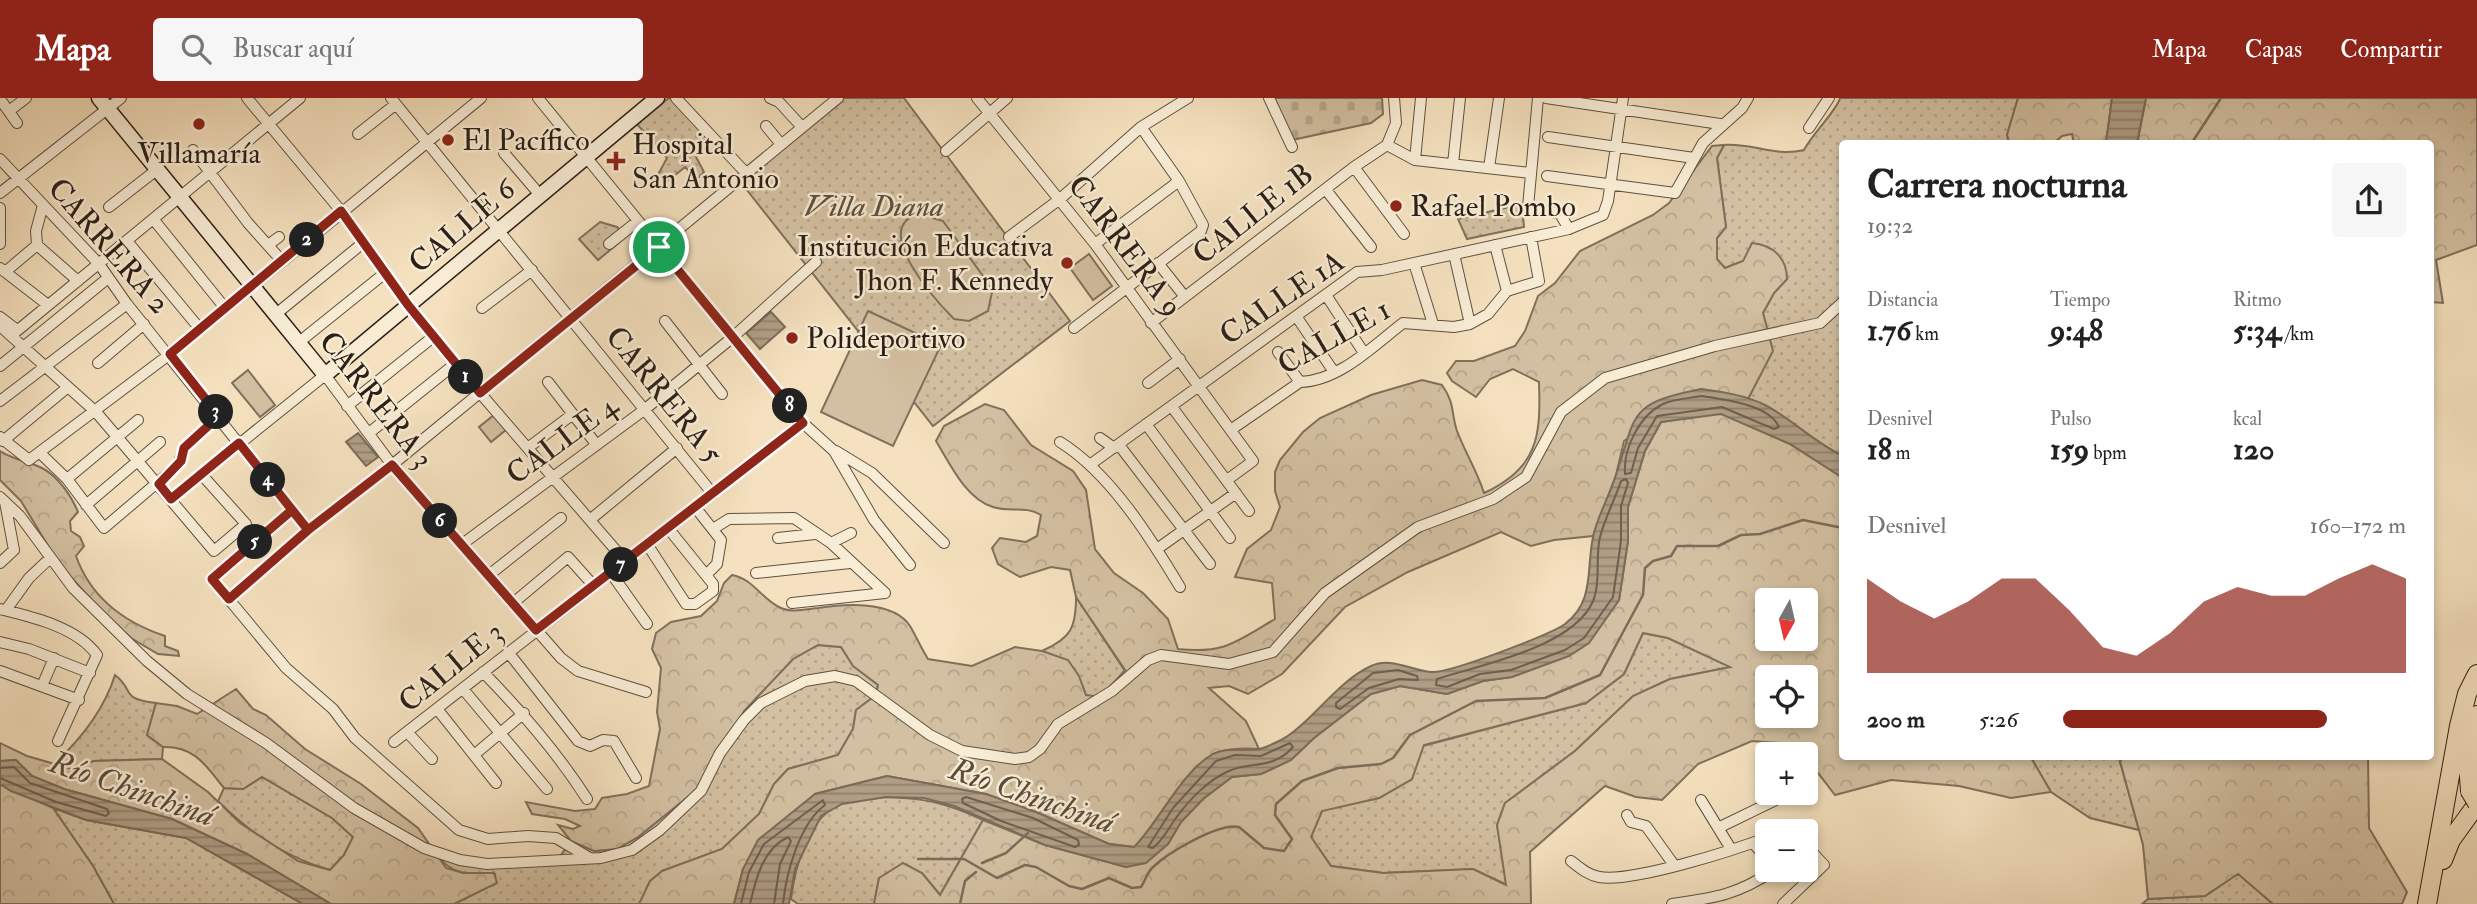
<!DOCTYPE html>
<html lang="es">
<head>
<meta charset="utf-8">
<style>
  :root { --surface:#fff; --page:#f6f6f6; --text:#222; --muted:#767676; --accent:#8f2418 }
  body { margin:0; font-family:"IM FELL Double Pica",serif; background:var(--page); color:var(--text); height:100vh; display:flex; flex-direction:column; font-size:26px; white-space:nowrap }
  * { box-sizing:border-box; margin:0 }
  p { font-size:23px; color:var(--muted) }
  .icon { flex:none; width:38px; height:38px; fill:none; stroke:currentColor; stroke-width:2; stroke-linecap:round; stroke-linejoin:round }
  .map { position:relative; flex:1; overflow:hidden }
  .details { position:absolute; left:1839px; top:42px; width:595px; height:620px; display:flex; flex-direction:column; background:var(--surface); border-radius:7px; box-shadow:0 4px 10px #0003 }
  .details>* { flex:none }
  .needle { width:46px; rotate:188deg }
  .controls { position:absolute; left:1755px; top:490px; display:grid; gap:14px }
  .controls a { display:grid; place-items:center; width:63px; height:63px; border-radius:7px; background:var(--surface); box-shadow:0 4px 10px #0003; font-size:35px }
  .pin { position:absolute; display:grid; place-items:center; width:60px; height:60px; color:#fff; margin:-30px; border:4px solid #fff; border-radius:50%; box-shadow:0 2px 7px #0007 }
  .km { position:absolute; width:35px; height:35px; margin:-18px; border-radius:50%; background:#222; color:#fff; font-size:19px; line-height:35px; text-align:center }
  .round { display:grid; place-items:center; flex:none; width:74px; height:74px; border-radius:7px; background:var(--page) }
  .summary { display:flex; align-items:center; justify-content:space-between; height:119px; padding:0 28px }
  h1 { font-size:38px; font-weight:700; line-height:52px }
  .metrics { display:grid; grid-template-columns:repeat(3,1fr); gap:10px; height:119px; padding:7px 28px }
  .metrics div { display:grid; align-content:center }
  .metrics b { font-size:30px; font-weight:700 }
  .metrics small { font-size:19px; font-weight:400 }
  .metrics p { font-size:19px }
  .chart { height:196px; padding:14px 28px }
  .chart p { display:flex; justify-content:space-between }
  .chart svg { width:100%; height:126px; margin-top:7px; fill:var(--accent); opacity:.7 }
  ul { padding:0 28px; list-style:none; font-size:23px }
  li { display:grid; grid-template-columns:112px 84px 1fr; align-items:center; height:52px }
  li i { height:18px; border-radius:9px; background:var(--accent) }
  header { display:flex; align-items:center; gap:42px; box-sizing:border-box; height:98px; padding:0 35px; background:var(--accent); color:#fff }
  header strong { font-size:33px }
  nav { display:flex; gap:38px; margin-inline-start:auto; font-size:24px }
  .search { width:490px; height:63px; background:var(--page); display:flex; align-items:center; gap:18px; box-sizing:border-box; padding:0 24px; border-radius:7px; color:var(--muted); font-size:26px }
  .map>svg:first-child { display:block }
</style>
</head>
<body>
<header>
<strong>Mapa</strong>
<div class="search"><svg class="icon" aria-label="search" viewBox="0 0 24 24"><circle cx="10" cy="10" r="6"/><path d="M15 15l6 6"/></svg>Buscar aquí</div>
<nav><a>Mapa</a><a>Capas</a><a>Compartir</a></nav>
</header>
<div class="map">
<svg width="2477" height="806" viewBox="0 0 2477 806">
  <defs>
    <pattern id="green-dots" width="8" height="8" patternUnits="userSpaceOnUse" patternTransform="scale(1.75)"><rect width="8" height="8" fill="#d3c0a2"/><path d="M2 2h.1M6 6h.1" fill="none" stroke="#b5a58b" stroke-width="1.8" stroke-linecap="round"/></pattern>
    <pattern id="forest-crowns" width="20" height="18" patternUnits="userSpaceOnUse" patternTransform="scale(1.75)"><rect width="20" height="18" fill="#d3c0a2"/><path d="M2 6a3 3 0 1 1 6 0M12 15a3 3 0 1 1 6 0" fill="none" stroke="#b5a58b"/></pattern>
    <pattern id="cemetery-stones" width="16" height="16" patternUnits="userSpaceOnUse" patternTransform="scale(1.75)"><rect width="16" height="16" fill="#d3c0a2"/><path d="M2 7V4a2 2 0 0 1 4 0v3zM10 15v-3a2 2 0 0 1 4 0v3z" fill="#b5a58b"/></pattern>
    <pattern id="water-rules" width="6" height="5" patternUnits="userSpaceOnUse" patternTransform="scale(1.75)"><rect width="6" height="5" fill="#b09f86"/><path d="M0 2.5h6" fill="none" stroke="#8f816d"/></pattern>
  </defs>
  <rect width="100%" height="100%" fill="#f5e1bf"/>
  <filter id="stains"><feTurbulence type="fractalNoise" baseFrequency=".00286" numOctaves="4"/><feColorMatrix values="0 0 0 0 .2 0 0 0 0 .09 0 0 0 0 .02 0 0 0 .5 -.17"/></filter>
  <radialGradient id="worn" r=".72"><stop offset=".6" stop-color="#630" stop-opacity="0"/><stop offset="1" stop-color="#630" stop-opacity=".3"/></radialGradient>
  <path fill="url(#green-dots)" stroke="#7f705c" stroke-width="2" d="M669,0H673L712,41L696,59L704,74L697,81L685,69L658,91L653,86L667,60L636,25Z
    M844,0H904L1070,223L933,328L739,82Z
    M1840,0H2018L2007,37L2009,45L1843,46V358C1809,342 1783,314 1748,301L1772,253L1763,215L1774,195L1787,181L1743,163L1725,170L1716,161L1717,140L1726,129L1717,60L1724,47C1754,45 1775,59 1804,52C1812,36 1838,11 1840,0Z
    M1522,106L1524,129L1467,141L1458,121Z
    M600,124L617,129L626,139L598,162L579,141Z
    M1076,499L1125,573L1098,601L1086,597C1076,568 1071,563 1042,553C1071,540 1076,530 1076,499Z
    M1643,535L1668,540L1731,569L1670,581L1633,598L1575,653L1505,705L1497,727L1507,787L1473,771L1383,775L1331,768L1311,739L1322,712L1379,700L1412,681L1423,648L1586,605L1624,576Z
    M818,547L841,549L853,567L878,587L876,597L856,612L853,631L838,657L788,671L774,686L759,716L722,751L662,773L639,806H454L496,785L495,776C472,776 452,778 438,758L474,768L556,764L571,743L595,753L617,751L638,739L710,681L744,613L793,561Z
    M115,577C136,593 118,600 156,605L147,637L163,649L162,661L94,663L72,671L55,665C82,640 104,612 115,577Z
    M2030,658H2125L2120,664L2139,732L2090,720L2051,694Z
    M262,679L332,720L353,739L344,757L330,772C285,759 251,736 218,703L224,690L243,691Z
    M886,699C925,700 947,705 983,722L940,797L922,775L879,780L874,806H798L791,801C795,769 808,717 843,705C856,701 872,701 886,699Z
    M53,710L86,722L186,740L303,806H114L93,768Z
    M2238,775L2273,806H2142L2148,801L2205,798Z"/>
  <path fill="url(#forest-crowns)" stroke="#7f705c" stroke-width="2" fill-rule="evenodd" d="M2018,0H2112L2106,45H2074L2072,36L2062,38L2054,45H2009L2007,37Z
    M2146,0H2477V147L2436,162L2443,205L2431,204V46H2137Z
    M1724,47L1717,60L1726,129L1717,140V161L1725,170L1743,163L1752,145C1773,147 1787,160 1787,181L1774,195L1763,215L1773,253L1748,301L1701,291L1624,343L1616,377L1593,438L1554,442L1531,448L1501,434L1408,474L1345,509L1282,576L1248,596L1229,588L1209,590L1246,623L1259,651C1244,650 1231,650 1216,655C1190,665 1155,727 1135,749L1109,746L1036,714L986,696L887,678L815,696L743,771L734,806H639L650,783L662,773L722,751L759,716L774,686L788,671L838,657L853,631L856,612L876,597L878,587L853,568L841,549L818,547L793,561L744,613L710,681L638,739L617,751L594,753L571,743L558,727L573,731L580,728L565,721L532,716L526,704L575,713L595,711L602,700L627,696L649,688L660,631L657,614L661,570L652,551L656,535L671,524L701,518L717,503L724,485L732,477C754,481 762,502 781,510C792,515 807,511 818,510C844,506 893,502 910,528C916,538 921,550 928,561L972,568L1015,549L1042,553L1068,562L1079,578L1086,597L1102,599L1125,572L1076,499L1070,472L1051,469L1020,479L998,466L992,450L1000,440L1026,444L1037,438L1041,417C1025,407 1010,415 993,409C966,401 950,366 936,343L944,328L985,306L1004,312L1031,347L1073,373L1086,392L1095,451L1114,475L1143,495L1168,521L1178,551C1225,556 1236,544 1275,521L1272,485L1235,479L1247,451L1271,432L1280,409L1275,393V374L1280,362L1303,334L1320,320L1371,297L1422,282L1442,287C1455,305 1451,315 1457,333C1465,354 1477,373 1484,395C1538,370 1541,339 1539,284L1513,271L1490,281L1476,299L1452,283L1447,275L1456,263H1474L1515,248L1525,233L1538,198L1555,185L1580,153L1653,117L1669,105L1712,48Z
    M1721,315L1790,346L1843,380V658H2030L2051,694L2011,700L1959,688L1891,682L1835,697L1796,646L1752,643L1698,666L1662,702L1636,699L1605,688L1530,754L1531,806H874L879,780L903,765L922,775L940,797L983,722L1045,747L1126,769L1168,746L1181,724L1203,701L1232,679L1261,676L1291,662L1314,640L1371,596L1400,588L1447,596L1483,583L1512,579L1607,518L1619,502L1628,443V409L1645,353L1661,324ZM1768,502H1806V541H1768ZM1643,535L1668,540L1730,569L1670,581L1633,598L1575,653L1505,705L1497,727L1506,787L1473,771L1383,775L1331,768L1311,739L1322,713L1379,700L1412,681L1424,647L1586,605L1624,576ZM1768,579H1806V618H1768Z
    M0,353C14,362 28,363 42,370C58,378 72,399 78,414L70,423L71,433L80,439L84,448L76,458C91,500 123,524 165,538V548L178,553L179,558L158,556L131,540L109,521L59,466L21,403L0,382Z
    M236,591L253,611L266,617L305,651L361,686L418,730L446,770L463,775H494L497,785L454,806H331L247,756L172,721L64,691L32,678L16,662L0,663V645L27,658L72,671L94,663L162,661L208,694L240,725L272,746L298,763L330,772L344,757L353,739L332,720L262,679L243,691L224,690C206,668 195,648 163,649L147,637L156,605L177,608L197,616Z
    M2125,658H2368L2369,730L2407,794L2402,806H2273L2238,776L2205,798L2148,801L2143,747L2120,663Z
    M0,686L53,710L93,768L114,806H0Z"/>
  <path fill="url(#cemetery-stones)" stroke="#7f705c" stroke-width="2" d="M1273,0H1382L1383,16L1371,25L1292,42Z"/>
  <path fill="#d3c0a2" stroke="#7f705c" stroke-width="2" d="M919,116L943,123L986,182L992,194L988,213L969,223L954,221C936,203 869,129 919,116Z
    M1089,156L1112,188L1093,202L1070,170Z
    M868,213L941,247L893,348L821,314Z
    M248,272L275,307L260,319L232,285Z
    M499,313L511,328L491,344L479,329Z"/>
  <path fill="url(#water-rules)" stroke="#7b6c59" stroke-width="2" d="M2112,0H2146L2137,45H2106Z
    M771,214L785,229L760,251L746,235Z
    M1701,291C1723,294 1745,297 1765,307C1792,321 1815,345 1843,358V380L1790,346L1721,316L1661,324L1645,353L1628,409V443L1619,502L1589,545L1569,558L1512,579L1483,583L1447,596L1400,588L1371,596L1314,640L1291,662L1261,676L1232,679L1203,701L1181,724L1168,746L1146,765L1126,769L1045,747L954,708L924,700L886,699L842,706L821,718L795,771L789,806H734L743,771L758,742L815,696L887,678L986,696L1036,714L1109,746L1134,749C1160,723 1181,674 1213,656C1228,648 1244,654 1260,651C1269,648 1285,641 1293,634C1318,615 1340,583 1369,569C1390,558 1410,572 1431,574C1448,576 1549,537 1565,526C1595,503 1586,472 1593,439C1597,419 1609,399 1615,380C1637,315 1627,306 1701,291Z
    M358,335L378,359L366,368L346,344Z
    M16,662L32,678L64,691L172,721L247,756L331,806H303L186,740L86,722L11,693L0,686V663Z"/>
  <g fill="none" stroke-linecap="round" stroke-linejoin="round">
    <path stroke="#6e5f4e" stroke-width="2" d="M1702,298C1724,302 1769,306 1779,329L1774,331L1722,309L1657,318L1638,350L1631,375L1625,376C1623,350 1640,317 1663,306C1674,301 1690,300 1702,298Z
      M1626,381L1628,385L1621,408V443L1613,499L1584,540L1565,552L1511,572L1480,576L1447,589L1436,587L1437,581C1480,567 1574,549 1593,503C1601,484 1595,459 1600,439C1605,420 1615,401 1621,383Z
      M1398,572L1417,578L1418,582L1399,581L1369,590L1340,611L1336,609V605L1373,575Z
      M1290,645L1293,649C1273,672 1251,663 1229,673C1209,681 1188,703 1176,720C1168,731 1164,741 1153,750L1148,749L1173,710L1216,663L1235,657L1261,658Z
      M0,670L14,669L30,685L107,711L109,715L106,718L56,704L0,680
      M966,699L1033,720L1078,742L1079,747L1075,749L1001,723L963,705L962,701Z
      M741,806L749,774L764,746L823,702L825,707C799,726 786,776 783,806
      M750,806C756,780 763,751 788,739L791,743L780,766L774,806"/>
    <path stroke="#7b6c59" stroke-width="2.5" d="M2191,46L2221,0
      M918,761H964L997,780L1025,767L1036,769L1069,788L1082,791L1109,780L1132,790L1141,789C1145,783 1147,775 1152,770C1167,755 1218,725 1239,729L1264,750L1284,753L1292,741L1275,717L1276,706L1302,683L1338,670L1381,666L1393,660L1410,637L1476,603L1545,600L1600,577L1643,497L1645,470L1653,463L1671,458L1677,448H1718L1741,437L1760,436L1803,422L1843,430
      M982,765L1006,755L1028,735
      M960,806L965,783L976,774"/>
    <defs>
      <path id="street" d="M247,0L341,113L408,207L455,266L626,464
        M391,0L713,396
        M538,0L803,325L834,353L874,422L910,467
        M676,0L745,74
        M770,0L779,4L802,29
        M977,0L1095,146L1253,363L1227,382
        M1269,0L1292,49
        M1538,0L1528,109L1560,116L1569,131
        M1546,0L1720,26
        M0,1L17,25
        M9,13L26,0
        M766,28L780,45
        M1809,30L1829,0
        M358,36L396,6
        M1548,39L1694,60
        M1387,47L1415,62L1531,75
        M1387,47L1396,25L1394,0
        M193,52L248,125L282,163
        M946,53L1007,0
        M504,55L540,97
        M0,61L99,166L127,206L308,432
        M1415,62L1421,0
        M1453,66L1460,0
        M1354,69L1404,136
        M1489,70L1499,0
        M1547,78L1675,95L1703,45L1742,10L1748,0
        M1326,92L1371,149
        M0,95L121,0
        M43,107L36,133L37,147L78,183
        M109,109L159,70
        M0,110V146
        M154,122L225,210
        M1009,139L1060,101L1141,29L1188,0
        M127,143L200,231
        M609,146L638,123
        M1095,146L1179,83
        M268,147L279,139
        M1495,147L1507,193
        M1454,156L1470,226
        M1158,165L1185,199
        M1414,165L1433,226
        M0,170L48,207
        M5,174L37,147
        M1326,197L1364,255
        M482,210L532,172
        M276,216L363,145
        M1296,218L1334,274
        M0,219L17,232
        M665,223L722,296
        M1151,225L1354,69L1387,47
        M0,228L96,314L214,453L246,426L202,377
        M1074,230L1201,133L1203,127L1179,83L1141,29
        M12,237L300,0
        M298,245L385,175
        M1278,254L1300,284
        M98,265L144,226
        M0,268L108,180
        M548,284L596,346
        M1148,285L1180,261
        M0,303L127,206
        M347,308L433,239
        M1172,309L1249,413
        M1146,326L1230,440
        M1232,331L1300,284C1339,283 1373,248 1403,225L1454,229L1470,226L1488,216L1507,193L1539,183L1531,139
        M369,335L455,266
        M0,339L29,362L170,256L481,0
        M1100,340L1114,350
        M3,343L68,289
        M1060,344C1110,375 1150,439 1180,489
        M1119,347L1210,466
        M529,349L573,316
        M836,353L872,375L944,445
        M40,355L67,381L104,430L178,367L184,350L219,318
        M1091,366L1357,174L1382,172L1569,131L1603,117L1608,103L1623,0
        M67,381L138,322
        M0,399L20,418L73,490L147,563L187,596L266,645L354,710L424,750L460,762L487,766L601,760L632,752L660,732L701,693L720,655L744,622L761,605L805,583L835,578L856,583L930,637L962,653L1015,661L1029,659L1040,651L1058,626L1112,593L1148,562L1161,557L1229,566L1273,554L1325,495L1418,429L1493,401L1526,379L1561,314L1605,280L1715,248L1820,225L1843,204
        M171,401L325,277L392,367L561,560L578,573L646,594
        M86,407L160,344
        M695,409L721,442L717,466L706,477
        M292,412L212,481L286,570L333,611L355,640L459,732L488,741L528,738L556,740L588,759
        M591,421L677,350
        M713,431L729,421L794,420L831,445L885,495
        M778,440L815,436
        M831,445L851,435
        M647,446L686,506H695L713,493V486L668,430
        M461,447L644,312L733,239L816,164
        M1157,451L1236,395
        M0,465L14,452L5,404
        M611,475L647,526
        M756,475L850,465
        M489,477L561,420
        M229,501L308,432L392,367L838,0
        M792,505L885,495
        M512,506L568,459L594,488
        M0,511C32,519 77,529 97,557L58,643
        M6,512L29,480L49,461
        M0,544L29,551L90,575
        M508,554L578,643L590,648L603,642L614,643L636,680
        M0,573L79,602
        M483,574C522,614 557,654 587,701
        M42,588L54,560
        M463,591L547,691
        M438,612L496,685
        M408,635L432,661
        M394,644L803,325
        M474,657L524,615
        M1701,702L1731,751
        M1627,717L1631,724L1646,728L1674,767
        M1718,730L1790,695
        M1780,733L1788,730
        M1753,745L1768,762
        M1571,763C1580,770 1588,777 1599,779C1631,785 1735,752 1768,739
        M1672,806C1713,800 1738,797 1774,772
        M1783,806L1824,767L1812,754L1806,755"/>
      <path id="secondary" d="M99,0L325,277L657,0"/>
      <path id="highway" d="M2470,693L2468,665L2477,617
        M2443,762L2451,742L2477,706
        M2427,806L2459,628L2467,596L2477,576"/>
    </defs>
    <use href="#street" stroke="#5e5040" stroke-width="12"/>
    <use href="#secondary" stroke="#2b1f16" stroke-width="17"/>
    <use href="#highway" stroke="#2b1f16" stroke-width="20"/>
    <use href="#street" stroke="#f8ecd5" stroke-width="10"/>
    <use href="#secondary" stroke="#f8ecd5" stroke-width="14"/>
    <use href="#highway" stroke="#f5e1bf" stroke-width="18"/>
    <defs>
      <path id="highway-bridge" d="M2470,693L2477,705"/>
    </defs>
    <use href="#highway-bridge" stroke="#2b1f16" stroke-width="20" stroke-linecap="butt"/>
    <use href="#highway-bridge" stroke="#f5e1bf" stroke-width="18"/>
  </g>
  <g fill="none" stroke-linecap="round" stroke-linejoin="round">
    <defs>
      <path id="route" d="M659,149L480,295L408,207L341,113L170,256L219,318L184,350L181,363L159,386L171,401L239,345L308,432L229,501L212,481L292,412L308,432L392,367L536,532L803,325L659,149"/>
    </defs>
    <use href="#route" stroke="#fff" stroke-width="14"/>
    <use href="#route" stroke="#8f2418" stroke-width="9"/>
  </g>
  <g fill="#8f2418" stroke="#f8ecd5" stroke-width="2.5">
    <circle cx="199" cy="26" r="7"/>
    <circle cx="448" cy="42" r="7"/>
    <path d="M612.5 52.5h7v7h7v7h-7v7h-7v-7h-7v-7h7z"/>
    <circle cx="1396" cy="108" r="7"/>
    <circle cx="1067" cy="165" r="7"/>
    <circle cx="792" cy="240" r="7"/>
  </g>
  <g text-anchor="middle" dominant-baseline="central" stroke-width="5" stroke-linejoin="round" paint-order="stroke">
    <g font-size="30" fill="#2b1f16" stroke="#f8ecd5" text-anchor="start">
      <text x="462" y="42">El Pacífico</text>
      <text x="632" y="46">Hospital<tspan x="632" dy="34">San Antonio</tspan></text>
      <text x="199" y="55" text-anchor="middle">Villamaría</text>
      <text x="1410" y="108">Rafael Pombo</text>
      <text x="1053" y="148" text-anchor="end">Institución Educativa<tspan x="1053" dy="34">Jhon F. Kennedy</tspan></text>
      <text x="806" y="240">Polideportivo</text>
    </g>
    <g font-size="30" font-style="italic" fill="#5d4f40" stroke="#f8ecd5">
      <text x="874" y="108">Villa Diana</text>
    </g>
    <g font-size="30" fill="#2b1f16" stroke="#f8ecd5">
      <text transform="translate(1253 116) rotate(-38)">CALLE 1B</text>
      <text transform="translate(462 128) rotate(-40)">CALLE 6</text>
      <text transform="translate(109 148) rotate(49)">CARRERA 2</text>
      <text transform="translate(1125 148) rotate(53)">CARRERA 9</text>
      <text transform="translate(1282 200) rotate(-34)">CALLE 1A</text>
      <text transform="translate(1334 239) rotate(-29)">CALLE 1</text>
      <text transform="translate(664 297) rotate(51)">CARRERA 5</text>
      <text transform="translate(376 302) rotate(52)">CARRERA 3</text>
      <text transform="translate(562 342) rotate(-36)">CALLE 4</text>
      <text transform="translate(451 569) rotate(-39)">CALLE 3</text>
    </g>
    <g font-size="32" font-style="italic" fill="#5a4c3d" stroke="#f8ecd5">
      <text transform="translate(132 691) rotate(19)">Río Chinchiná</text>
      <text transform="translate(1032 698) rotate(19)">Río Chinchiná</text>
    </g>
  </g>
  <rect width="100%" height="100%" filter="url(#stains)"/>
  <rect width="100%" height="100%" fill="url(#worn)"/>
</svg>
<div class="controls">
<a><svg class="needle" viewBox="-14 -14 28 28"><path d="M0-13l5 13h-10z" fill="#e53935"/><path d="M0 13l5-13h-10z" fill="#767676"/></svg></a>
<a><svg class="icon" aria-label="locate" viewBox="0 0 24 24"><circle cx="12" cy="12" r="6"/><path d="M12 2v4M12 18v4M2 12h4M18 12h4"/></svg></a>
<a>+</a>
<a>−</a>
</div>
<div class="pin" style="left:659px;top:149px;background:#1e9e55"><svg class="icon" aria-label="arrive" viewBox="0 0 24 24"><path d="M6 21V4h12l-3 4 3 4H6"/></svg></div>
<b class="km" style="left:466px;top:279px">1</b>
<b class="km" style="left:307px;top:142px">2</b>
<b class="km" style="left:216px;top:314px">3</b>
<b class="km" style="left:268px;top:382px">4</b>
<b class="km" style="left:255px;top:444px">5</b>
<b class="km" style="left:440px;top:423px">6</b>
<b class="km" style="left:621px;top:467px">7</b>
<b class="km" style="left:790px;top:308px">8</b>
<section class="details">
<div class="summary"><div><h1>Carrera nocturna</h1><p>19:32</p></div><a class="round"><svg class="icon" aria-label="share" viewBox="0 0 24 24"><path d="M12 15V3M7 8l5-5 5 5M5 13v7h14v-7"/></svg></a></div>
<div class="metrics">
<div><p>Distancia</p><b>1.76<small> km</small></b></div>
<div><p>Tiempo</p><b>9:48</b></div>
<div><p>Ritmo</p><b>5:34<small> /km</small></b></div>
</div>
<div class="metrics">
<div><p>Desnivel</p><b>18<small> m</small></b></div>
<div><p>Pulso</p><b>159<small> bpm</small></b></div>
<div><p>kcal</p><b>120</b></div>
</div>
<div class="chart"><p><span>Desnivel</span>160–172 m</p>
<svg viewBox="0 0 160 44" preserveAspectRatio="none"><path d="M0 44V11L10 19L20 25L30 19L40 11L50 11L60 22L70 35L80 38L90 30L100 19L110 14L120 17L130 17L140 11L150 6L160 11V44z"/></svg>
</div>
<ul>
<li><b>200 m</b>5:26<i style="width:77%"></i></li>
</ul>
</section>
</div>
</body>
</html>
